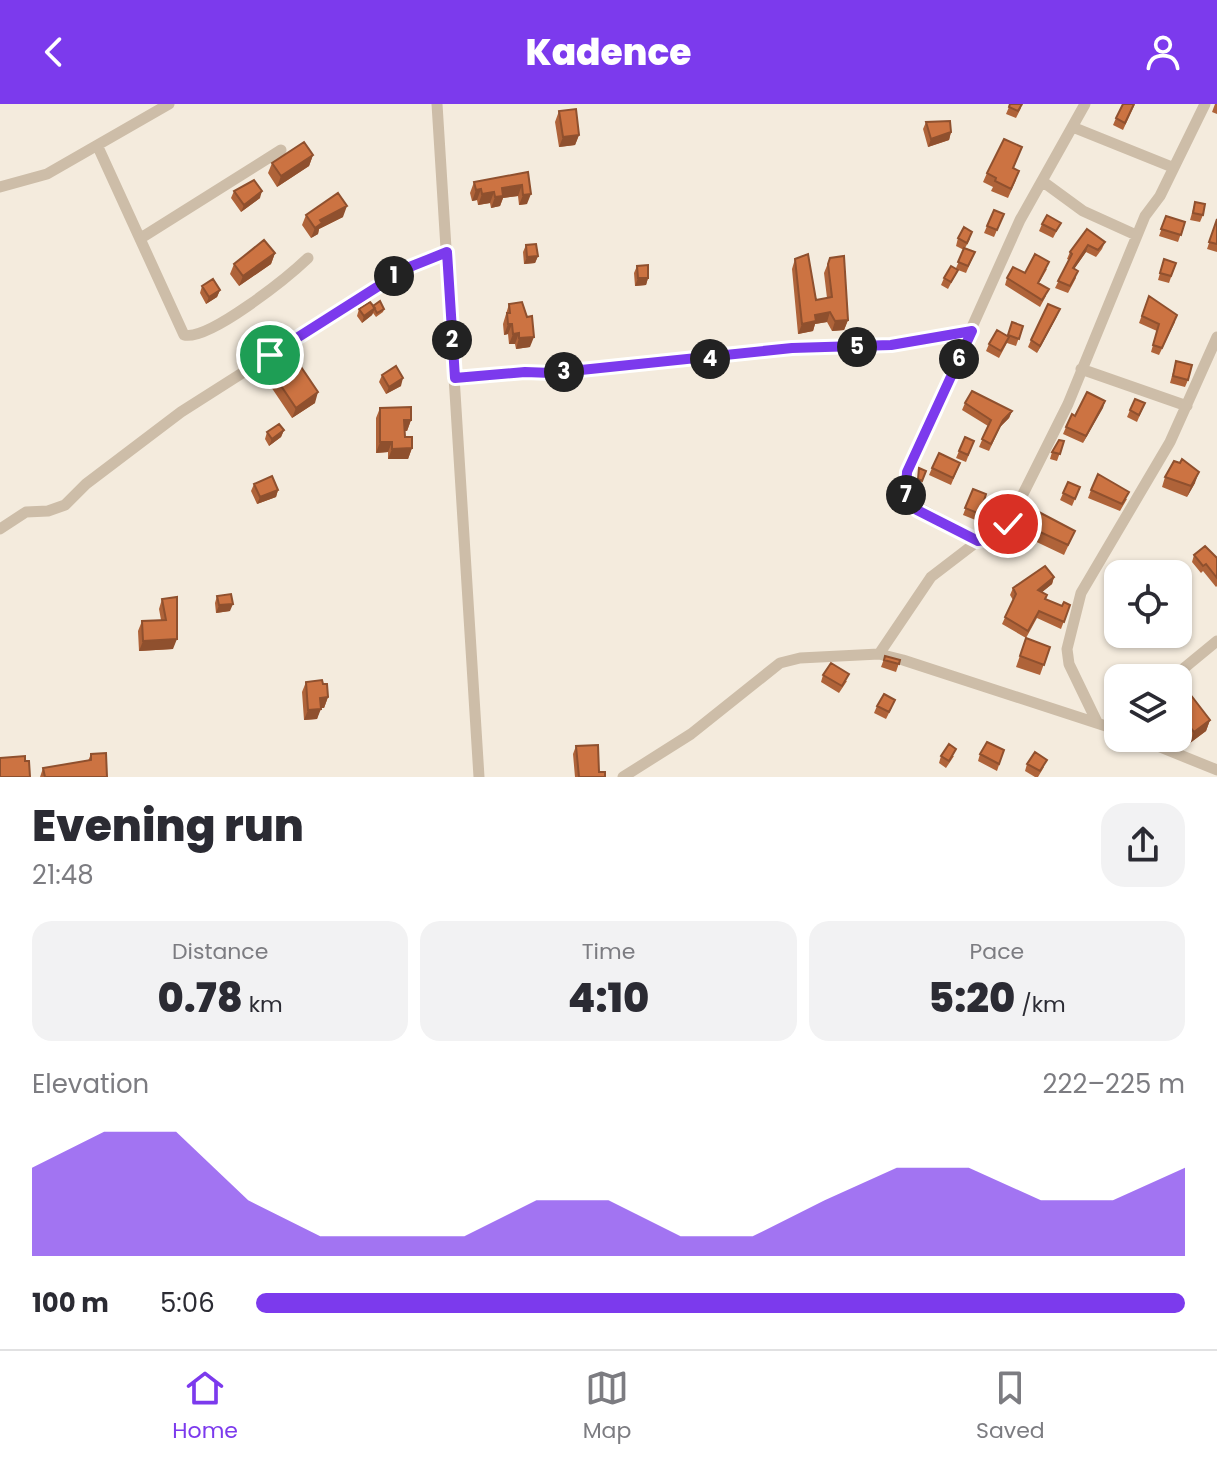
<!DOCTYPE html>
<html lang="en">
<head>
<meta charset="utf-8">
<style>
  :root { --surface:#fff; --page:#f2f2f3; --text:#2b2b33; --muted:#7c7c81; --line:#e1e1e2; --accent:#7c3aed }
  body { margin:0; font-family:Poppins,sans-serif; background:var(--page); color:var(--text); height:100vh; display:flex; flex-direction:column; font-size:30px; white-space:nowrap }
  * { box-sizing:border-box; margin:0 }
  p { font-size:26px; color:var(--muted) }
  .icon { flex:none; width:44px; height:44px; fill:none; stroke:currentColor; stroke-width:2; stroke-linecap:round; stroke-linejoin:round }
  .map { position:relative; height:673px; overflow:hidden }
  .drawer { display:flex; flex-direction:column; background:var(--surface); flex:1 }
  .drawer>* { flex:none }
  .fabs { position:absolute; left:1104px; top:456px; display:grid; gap:16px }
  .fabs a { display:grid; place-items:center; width:88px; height:88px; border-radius:16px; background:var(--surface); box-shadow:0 2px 6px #0004; font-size:40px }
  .pin { position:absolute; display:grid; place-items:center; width:68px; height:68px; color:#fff; margin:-34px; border:4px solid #fff; border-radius:50%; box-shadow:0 2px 8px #0007 }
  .km { position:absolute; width:40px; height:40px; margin:-20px; border-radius:50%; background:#222; color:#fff; font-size:22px; line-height:40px; text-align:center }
  .round { display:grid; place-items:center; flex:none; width:84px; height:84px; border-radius:24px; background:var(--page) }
  .head { display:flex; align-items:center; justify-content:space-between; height:136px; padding:0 32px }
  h1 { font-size:44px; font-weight:800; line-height:60px }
  .metrics { display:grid; grid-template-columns:repeat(3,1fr); gap:12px; height:136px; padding:8px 32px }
  .metrics div { display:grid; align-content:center; border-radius:20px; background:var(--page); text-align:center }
  .metrics b { font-size:40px; font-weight:800 }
  .metrics small { font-size:22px; font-weight:400 }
  .metrics p { font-size:22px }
  .chart { height:224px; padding:16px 32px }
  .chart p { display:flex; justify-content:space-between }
  .chart svg { width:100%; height:144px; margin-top:8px; fill:var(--accent); opacity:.7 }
  ul { padding:0 32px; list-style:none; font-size:26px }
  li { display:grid; grid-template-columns:128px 96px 1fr; align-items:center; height:60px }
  li i { height:20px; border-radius:10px; background:var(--accent) }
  header { display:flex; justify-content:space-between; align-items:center; height:104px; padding:0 32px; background:var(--accent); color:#fff; font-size:36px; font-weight:800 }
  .dock { display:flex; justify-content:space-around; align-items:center; height:112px; border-top:2px solid var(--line); background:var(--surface); font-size:22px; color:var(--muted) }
  .dock a { display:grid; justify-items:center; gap:4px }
  .dock .on { color:var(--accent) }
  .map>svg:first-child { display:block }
</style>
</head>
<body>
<header><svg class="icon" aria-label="back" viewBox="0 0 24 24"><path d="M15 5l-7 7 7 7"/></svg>Kadence<svg class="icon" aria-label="person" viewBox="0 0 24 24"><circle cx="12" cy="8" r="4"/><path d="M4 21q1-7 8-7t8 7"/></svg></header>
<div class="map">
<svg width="1217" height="673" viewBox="0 0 1217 673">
  <rect width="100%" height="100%" fill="#f4ebdd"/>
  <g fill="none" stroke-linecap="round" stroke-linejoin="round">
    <path stroke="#cdbda8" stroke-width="11" d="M437,0L479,673
      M1075,24L1172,63
      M98,43L184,231C209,237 288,173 308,154
      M1042,77L1083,107L1136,131
      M0,83L47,70L169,0
      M141,134L281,46
      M1081,265L1187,302
      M455,274L525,268L552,269L792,244L891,241L972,227
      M0,425L26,408L48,407L65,401L86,380L181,308L407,164L447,148
      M978,437L909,398L907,368L1020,116L1085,0
      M879,550L931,473L978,437L996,433L1008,420L1068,300L1145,112L1160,92L1205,0
      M1172,574L1217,537
      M1097,618L1069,560L1067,545L1081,489L1170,338L1217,233
      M1138,634L1217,666
      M623,673L691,630L780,559L800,554L879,550L903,556L1118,626"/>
  </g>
  <path fill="#af6339" d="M1135,0L1123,26L1113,21L1116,14Z
    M1215,0H1217V10L1212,8Z
    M1009,3L1021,4L1016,14L1006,10Z
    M559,7L579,31L575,41L559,43L555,18Z
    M926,18L951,28L949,36L928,43L923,25Z
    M313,51L309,62L277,83L268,69L272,59Z
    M1014,64L1016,76L1008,94L991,87L993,83L983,78L987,69Z
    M528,68L527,100L519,101L518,92L503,94L500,102L491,104L490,99L478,101L477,96L472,97L470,89L474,78Z
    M234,87L260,94L241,108L231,94Z
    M1195,98L1203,111L1200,118L1190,116Z
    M1004,110L994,133L984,129L987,122Z
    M306,111L343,113L319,125L318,130L311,134L302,121Z
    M1166,112L1185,118L1178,138L1159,132Z
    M1217,115V148L1207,145Z
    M1061,119L1053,134L1039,127L1042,120Z
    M1087,125L1105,138L1102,145L1096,153L1086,148L1074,165L1076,174L1068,189L1055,184L1069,156L1067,155L1070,148Z
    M958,134L970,135L965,144L975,148L966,169L958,166L948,185L941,181L944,174L956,164L964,146L956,142Z
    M526,141L538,152L535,159L524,160L523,148Z
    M275,149L271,160L239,182L230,170L234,160Z
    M830,154L848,216L844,226L832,227L827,218L815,220L813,227L798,230L792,165L795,155L816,196L827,194L824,169Z
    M1164,155L1176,159L1169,179L1158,176Z
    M637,162L648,174L646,181L635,182L634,169Z
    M1047,165L1039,179L1046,192L1040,203L1005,181L1007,174L1025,169Z
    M202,182L220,186L217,193L206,200L200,189Z
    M1149,192L1175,218L1159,251L1151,248L1157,227L1139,219Z
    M509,200L530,243L516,245L515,240H509L508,230L504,231L503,220Z
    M359,205H384L383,208L376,213L373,209L372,211L362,219L357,212Z
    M1057,212L1037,249L1028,243L1031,236Z
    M1023,222L1016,242L1007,239L999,254L986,247L989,240L1007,232Z
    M1176,257L1188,276L1185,283L1170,279Z
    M269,264L289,267L315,299L292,314L265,274Z
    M382,271L401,282L386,290L379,278Z
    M1105,297L1083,339L1063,330L1066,323Z
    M965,299L1012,307L1009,314L1000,323L989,347L979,343L988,322L962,306Z
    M1145,299L1137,318L1127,313L1130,306Z
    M380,304L411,316L407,327H405V333L412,344L408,355H388V348L376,349V314Z
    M284,326L281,333L269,342L265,335L267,328Z
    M965,333L974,337L966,358L956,354Z
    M1064,337L1057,357L1050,355L1052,348Z
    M960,359L951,381L929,371L932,364Z
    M1165,373L1195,379L1187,393L1162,383Z
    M1068,378L1080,383L1072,402L1060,396Z
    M254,380L278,386L276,393L257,400L251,387Z
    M973,385L980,410L978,417L963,411Z
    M1091,386L1127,395L1120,407L1088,394Z
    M1027,422L1075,427L1064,451L1024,432Z
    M1194,451L1217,454V482L1216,483L1203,467L1201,469L1192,458Z
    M1054,473L1052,480L1042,488L1045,495L1062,502L1070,501L1061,525L1037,514L1026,534L1002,520L1013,496L1010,491L1013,484Z
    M217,492L230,507L216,509L215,499Z
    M162,495L173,545L139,547L138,527L142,517L161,516L159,505Z
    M1026,534L1050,543L1040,571L1016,563Z
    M885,552L900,556L896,568L881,563Z
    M823,571L847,577L839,589L821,578Z
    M306,578L323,580L328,593L324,604H320L317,615L304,616L302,588Z
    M1178,599L1210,616L1206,627L1190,639L1178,623Z
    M877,602L892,603L886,615L874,609Z
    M576,642L599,668L605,673H575L573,650Z
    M1004,646L997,667L978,657L980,650Z
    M91,650L107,673H40L43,664L88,657Z
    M941,652H954L946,664L939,659Z
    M1027,660L1044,663L1038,673H1035L1025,667Z"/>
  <path fill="#8f502e" d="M951,28L949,36L928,43L931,35Z
    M579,31L575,41L559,43L563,33Z
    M313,51L309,62L277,83L281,72Z
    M522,81L518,92L503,94L500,102L491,104L495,93L502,84Z
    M481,85L477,96L472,97L476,86Z
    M262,87L260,94L241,108L244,101Z
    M494,88L490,99L478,101L482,90Z
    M531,90L527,100L519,101L523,91Z
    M347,102L343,113L319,125L318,130L311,134L315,124L320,116Z
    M1088,141L1086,148L1070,171L1073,164Z
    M275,149L271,160L239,182L243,172Z
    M538,152L535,159L524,160L527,153Z
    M638,174H648L646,181L635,182Z
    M220,186L217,193L206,200L209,193Z
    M375,204L372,211L362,219L364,212Z
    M1060,205L1057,212L1037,249L1040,242Z
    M830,208L827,218L815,220L813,227L798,230L802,220L815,211Z
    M848,216L844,226L832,227L835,217Z
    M508,220H512L508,230L504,231Z
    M519,229L515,240H509L513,230Z
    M534,233L530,243L516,245L519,234Z
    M403,274L401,282L386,290L389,283Z
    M318,288L315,299L292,314L296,304Z
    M1105,297L1103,304L1083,339L1086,332Z
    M1012,307L1009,314L1000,323L989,347L1003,316Z
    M404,316H411L407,327H401Z
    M284,326L281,333L269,342L272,335Z
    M380,338H392L388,348L376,349Z
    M412,344L408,355H388L392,345Z
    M1199,368L1195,379L1187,393L1191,382Z
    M278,386L276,393L257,400L260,393Z
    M1054,473L1052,480L1036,493L1038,486Z
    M233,500L230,507L216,509L219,501Z
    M177,535L173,545L139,547L143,537Z
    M328,593L324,604H316L320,594Z
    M321,605L317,615L304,616L308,606Z
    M1210,616L1206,627L1190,639L1194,628Z"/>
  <path fill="#cc7342" stroke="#8f502e" stroke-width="2" d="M1010,0H1022L1018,7L1009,3Z
    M1123,0H1134L1125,19L1116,14Z
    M576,5L579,31L563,33L559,7Z
    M950,17L951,28L931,35L926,18Z
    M1004,35L1022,43L1013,64L1019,67L1011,85L995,77L996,74L987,69Z
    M304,38L313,51L281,72L272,59Z
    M528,68L531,90L523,91L522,81L502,84L503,92L495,93L494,88L482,90L481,85L476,86L474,78Z
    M254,76L262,87L244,101L234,87Z
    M338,89L347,102L320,116L322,119L315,124L306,111Z
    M1195,98L1205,100L1203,111L1193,109Z
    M994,106L1004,110L997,126L987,122Z
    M1047,111L1061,119L1056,127L1042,120Z
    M1166,112L1185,118L1181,131L1161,125Z
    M1217,115V140L1209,138Z
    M964,123L972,128L967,139L958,134Z
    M1087,125L1105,138L1098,146L1088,141L1073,164L1078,167L1070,182L1058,177L1072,150L1070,148Z
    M264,136L275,149L243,172L234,160Z
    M536,140L538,152L527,153L526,141Z
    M964,144L975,148L968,162L958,158Z
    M808,150L816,196L832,193L828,160L830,154L844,152L848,216L835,217L830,208L815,211L816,217L802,220L795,155Z
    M1035,150L1049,158L1038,179L1049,185L1042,196L1007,174L1013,163L1025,169Z
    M1164,155L1176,159L1171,172L1160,169Z
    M648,161V174H638L637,162Z
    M951,162L958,166L951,178L944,174Z
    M213,175L220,186L209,193L202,182Z
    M1149,192L1177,211L1162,244L1153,241L1159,220L1142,212Z
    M380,197L384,205L377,209L373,202Z
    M370,198L375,204L364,212L359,205Z
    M522,198L527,213L532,212L534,233L519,234V229L513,230L512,220H508L507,209H510L509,200Z
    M1048,200L1060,205L1040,242L1031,236Z
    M1012,218L1023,222L1019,235L1008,231Z
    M997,226L1009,233L1001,247L989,240Z
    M281,255L289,267L299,260L318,288L296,304L269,264Z
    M1176,257L1192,261L1188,276L1173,272Z
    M396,262L403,274L389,283L382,271Z
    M972,287L1012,307L1003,316L991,340L982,335L991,316L965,299Z
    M1087,288L1105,297L1086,332L1066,323L1072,310L1075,312Z
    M1135,295L1145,299L1139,311L1130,306Z
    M411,303V316H404L405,333H412V344L392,345V338H380V304Z
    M279,320L284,326L272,335L267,328Z
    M965,333L974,337L968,351L959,347Z
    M1059,336L1064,337L1060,350L1052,348Z
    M939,349L960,359L953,374L932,364Z
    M1182,355L1199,368L1191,382L1165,373L1174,357L1180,359Z
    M919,364L926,367L922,377L918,375Z
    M1098,370L1129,388L1122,400L1091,386Z
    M272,372L278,386L260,393L254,380Z
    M1068,378L1080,383L1075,395L1063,389Z
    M973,385L986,390L980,410L965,404Z
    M1035,406L1075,427L1068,441L1027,422Z
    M1205,442L1217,454V474L1206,460L1203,462L1194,451Z
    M1045,462L1054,473L1038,486L1047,491L1045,495L1062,502L1064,498L1070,501L1064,518L1039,507L1028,527L1005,513L1016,490L1013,484Z
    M231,490L233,500L219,501L217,492Z
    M177,493V535L143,537L142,517L166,516L162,495Z
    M1026,534L1050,543L1044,561L1020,552Z
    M885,552L900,556L899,560L884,556Z
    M831,559L849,570L842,582L823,571Z
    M322,576L323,580H327L328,593L320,594L321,605L308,606L306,578Z
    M884,590L895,596L889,608L877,602Z
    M1190,590L1210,616L1194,628L1178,607V599Z
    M987,638L1004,646L999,660L980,650Z
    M949,640L956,645L949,657L941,652Z
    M598,641L599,668H605V673H579L576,642Z
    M1035,648L1047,656L1040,667L1027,660Z
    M106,649L107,673H45L43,664L91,656V650Z
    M25,652V657H29L30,673H0V654Z"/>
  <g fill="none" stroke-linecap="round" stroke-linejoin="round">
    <defs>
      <path id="route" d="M270,251L407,164L447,148L455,274L525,268L552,269L792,244L891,241L972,227L907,368L906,390L917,406L978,437L996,433L1008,420"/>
    </defs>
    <use href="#route" stroke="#fff" stroke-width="16"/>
    <use href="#route" stroke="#7c3aed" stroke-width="10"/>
  </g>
</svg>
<div class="fabs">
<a><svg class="icon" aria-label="locate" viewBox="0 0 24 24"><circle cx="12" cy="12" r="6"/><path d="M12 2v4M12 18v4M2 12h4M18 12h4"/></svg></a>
<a><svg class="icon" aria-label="layers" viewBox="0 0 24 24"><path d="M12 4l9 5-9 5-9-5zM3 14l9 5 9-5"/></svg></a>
</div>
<div class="pin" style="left:270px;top:251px;background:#1e9e55"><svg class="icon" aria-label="arrive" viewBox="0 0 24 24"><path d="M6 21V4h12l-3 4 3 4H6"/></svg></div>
<div class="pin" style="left:1008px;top:420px;background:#d93025"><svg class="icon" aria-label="check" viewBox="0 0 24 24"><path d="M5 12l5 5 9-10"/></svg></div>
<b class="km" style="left:394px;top:172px">1</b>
<b class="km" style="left:452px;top:236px">2</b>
<b class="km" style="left:564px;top:268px">3</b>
<b class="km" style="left:710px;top:255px">4</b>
<b class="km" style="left:857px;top:243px">5</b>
<b class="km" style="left:959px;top:255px">6</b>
<b class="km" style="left:906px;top:391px">7</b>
</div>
<section class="drawer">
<div class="head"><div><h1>Evening run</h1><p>21:48</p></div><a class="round"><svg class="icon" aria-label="share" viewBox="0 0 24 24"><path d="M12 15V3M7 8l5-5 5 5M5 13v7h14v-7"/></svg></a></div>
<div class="metrics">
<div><p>Distance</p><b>0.78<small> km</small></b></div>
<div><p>Time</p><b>4:10</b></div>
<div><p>Pace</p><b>5:20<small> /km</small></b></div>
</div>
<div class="chart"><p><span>Elevation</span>222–225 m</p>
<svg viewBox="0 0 160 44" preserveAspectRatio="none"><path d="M0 44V17L10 6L20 6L30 27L40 38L50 38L60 38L70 27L80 27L90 38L100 38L110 27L120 17L130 17L140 27L150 27L160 17V44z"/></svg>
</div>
<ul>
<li><b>100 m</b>5:06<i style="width:100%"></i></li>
</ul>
</section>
<nav class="dock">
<a class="on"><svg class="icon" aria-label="home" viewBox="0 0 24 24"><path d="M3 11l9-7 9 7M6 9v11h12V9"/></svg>Home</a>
<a><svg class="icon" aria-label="map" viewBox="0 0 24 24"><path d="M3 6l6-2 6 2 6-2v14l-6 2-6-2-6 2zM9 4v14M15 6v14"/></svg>Map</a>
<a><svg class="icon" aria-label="saved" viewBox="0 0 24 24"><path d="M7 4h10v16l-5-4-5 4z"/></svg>Saved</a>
</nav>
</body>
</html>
